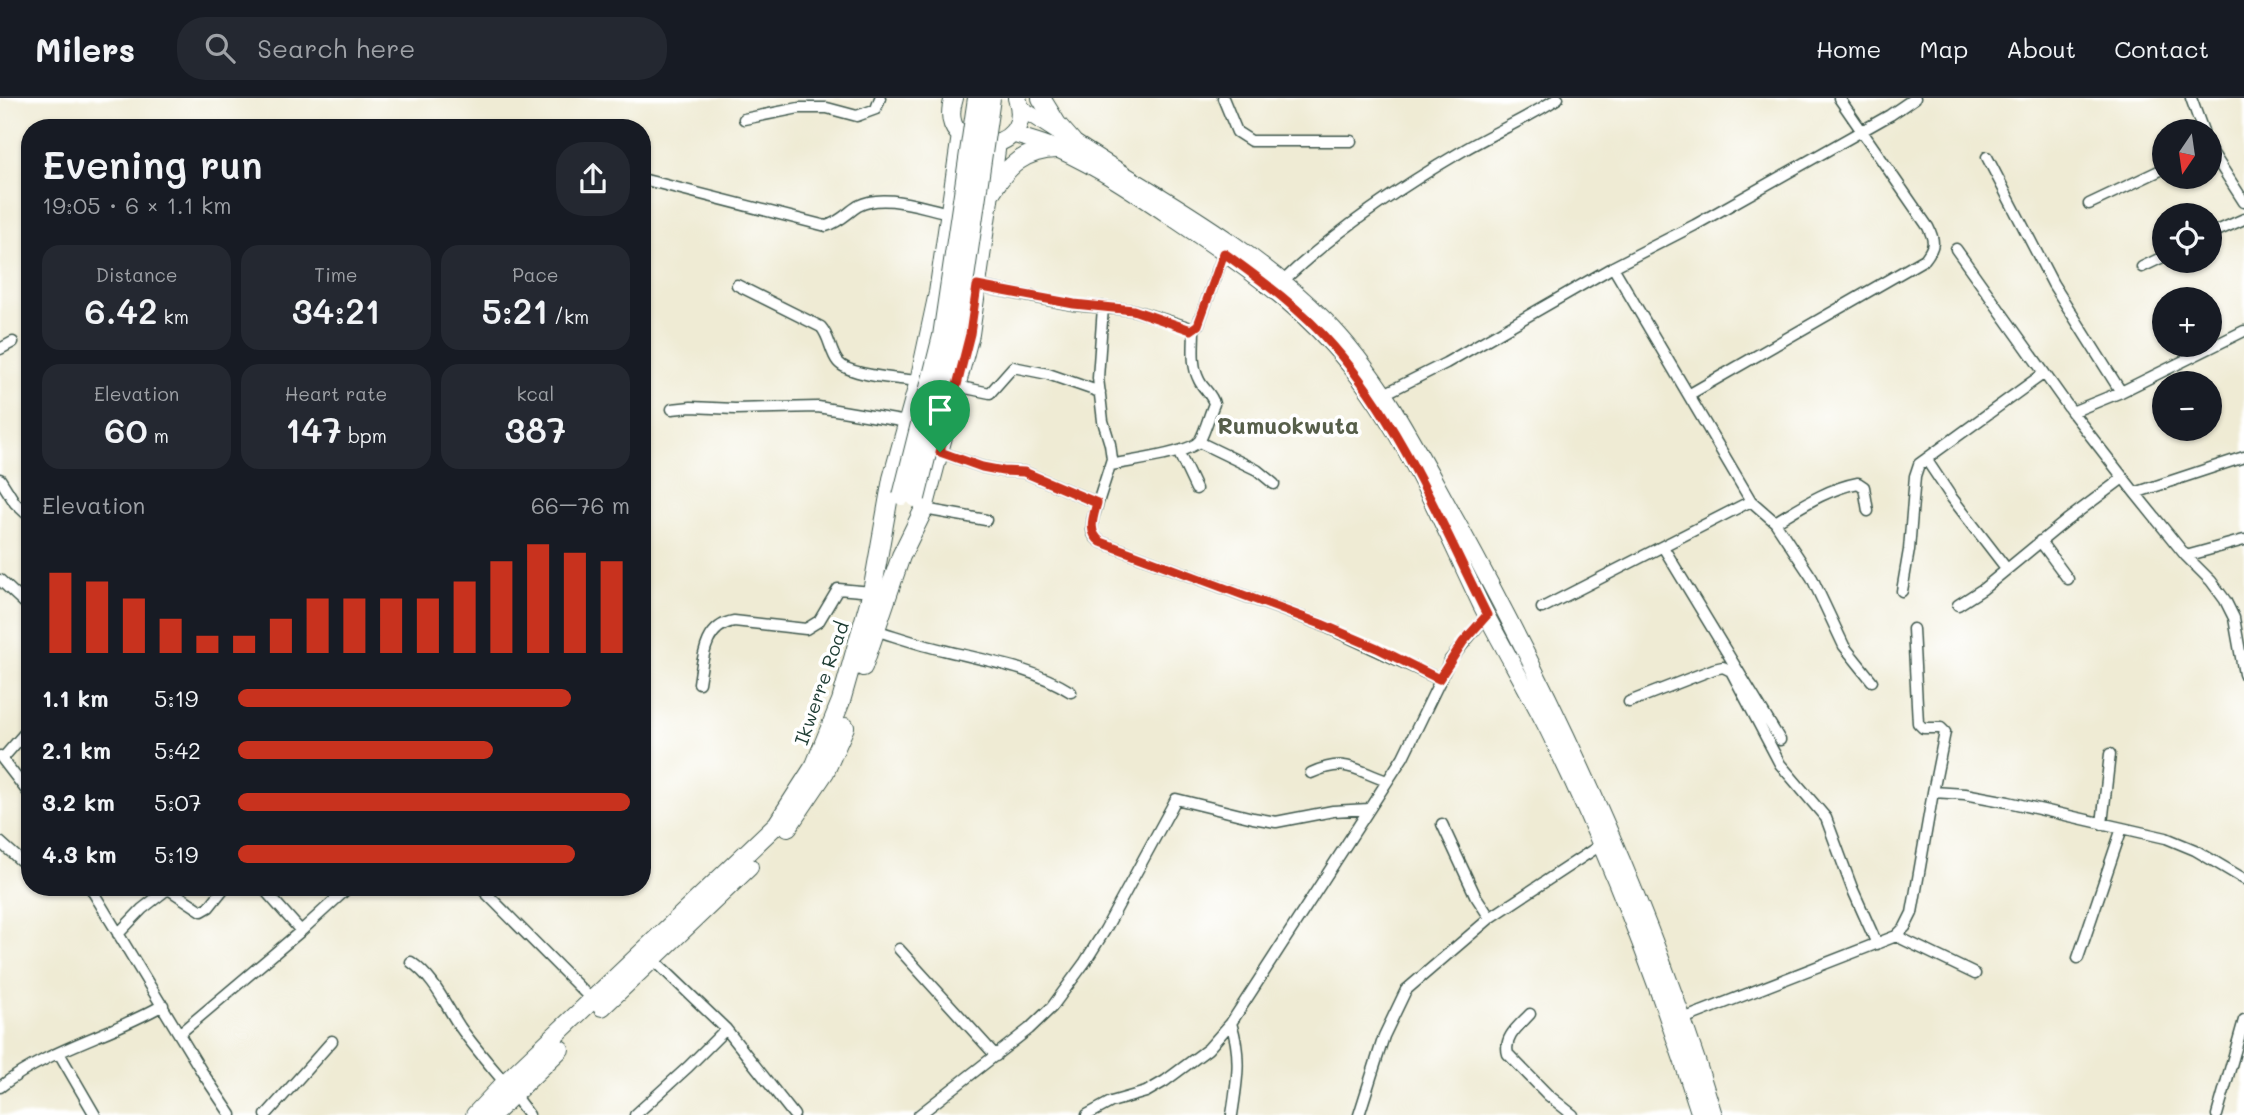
<!DOCTYPE html>
<html lang="en">
<head>
<meta charset="utf-8">
<style>
  :root { --surface:#171b24; --page:#242831; --text:#f1f3f6; --muted:#9ea1a6; --line:#363941; --accent:#c8321e }
  body { margin:0; font-family:Mali,sans-serif; background:var(--page); color:var(--text); height:100vh; display:flex; flex-direction:column; font-size:26px; white-space:nowrap }
  * { box-sizing:border-box; margin:0 }
  p { font-size:23px; color:var(--muted) }
  .icon { flex:none; width:38px; height:38px; fill:none; stroke:currentColor; stroke-width:2; stroke-linecap:round; stroke-linejoin:round }
  .map { position:relative; flex:1; overflow:hidden }
  .sheet { position:absolute; left:21px; top:21px; width:630px; height:777px; display:flex; flex-direction:column; background:var(--surface); border-radius:28px; box-shadow:0 2px 5px #0004 }
  .sheet>* { flex:none }
  .needle { width:46px; rotate:193deg }
  .controls { position:absolute; left:2152px; top:21px; display:grid; gap:14px }
  .controls a { display:grid; place-items:center; width:70px; height:70px; border-radius:50%; background:var(--surface); box-shadow:0 2px 5px #0004; font-size:35px }
  .pin { position:absolute; display:grid; place-items:center; width:60px; height:60px; color:#fff; margin:-72px -30px; border-radius:50% 50% 50% 0; rotate:-45deg; box-shadow:0 0 7px #0007 }
  .pin .icon { rotate:45deg }
  .round { display:grid; place-items:center; flex:none; width:74px; height:74px; border-radius:28px; background:var(--page) }
  .overview { display:flex; align-items:center; justify-content:space-between; height:119px; padding:0 21px }
  h1 { font-size:38px; font-weight:600; line-height:52px }
  .metrics { display:grid; grid-template-columns:repeat(3,1fr); gap:10px; height:119px; padding:7px 21px }
  .metrics div { display:grid; align-content:center; border-radius:18px; background:var(--page); text-align:center }
  .metrics b { font-size:35px; font-weight:600 }
  .metrics small { font-size:19px; font-weight:400 }
  .metrics p { font-size:19px }
  .chart { height:196px; padding:14px 21px }
  .chart p { display:flex; justify-content:space-between }
  .chart svg { width:100%; height:126px; margin-top:7px; stroke:var(--accent); stroke-width:6 }
  ul { padding:0 21px; list-style:none; font-size:23px }
  li { display:grid; grid-template-columns:112px 84px 1fr; align-items:center; height:52px }
  li i { height:18px; border-radius:9px; background:var(--accent) }
  header { display:flex; align-items:center; gap:42px; box-sizing:border-box; height:98px; padding:0 35px; background:var(--surface); border-bottom:2px solid var(--line) }
  header strong { font-size:33px }
  nav { display:flex; gap:38px; margin-inline-start:auto; font-size:24px }
  .search { width:490px; height:63px; background:var(--page); display:flex; align-items:center; gap:18px; box-sizing:border-box; padding:0 24px; border-radius:28px; color:var(--muted); font-size:26px }
  .map>svg:first-child { display:block }
</style>
</head>
<body>
<header>
<strong>Milers</strong>
<div class="search"><svg class="icon" aria-label="search" viewBox="0 0 24 24"><circle cx="10" cy="10" r="6"/><path d="M15 15l6 6"/></svg>Search here</div>
<nav><a>Home</a><a>Map</a><a>About</a><a>Contact</a></nav>
</header>
<div class="map">
<svg width="2244" height="1017" viewBox="0 0 2244 1017">
  <rect width="100%" height="100%" fill="#fff"/>
  <filter id="ink" filterUnits="userSpaceOnUse"><feTurbulence type="fractalNoise" baseFrequency=".0143" numOctaves="2"/><feDisplacementMap in="SourceGraphic" scale="14" xChannelSelector="R" yChannelSelector="G"/><feConvolveMatrix kernelMatrix="1 2 1 2 8 2 1 2 1" color-interpolation-filters="sRGB"/></filter>
  <filter id="wash" filterUnits="userSpaceOnUse"><feTurbulence type="fractalNoise" baseFrequency=".00686" numOctaves="4" result="noise"/><feDisplacementMap in="SourceGraphic" scale="28" xChannelSelector="R" yChannelSelector="G"/><feGaussianBlur stdDeviation="1.57" result="paint"/><feColorMatrix in="noise" values="0 0 0 0 0 0 0 0 0 0 0 0 0 0 0 0 0 1.4 0 .05"/><feComposite in="paint" operator="in"/></filter>
  <g filter="url(#wash)">
    <rect width="100%" height="100%" fill="#efebd4"/>
  </g>
  <g filter="url(#ink)">
    <g fill="none" stroke-linecap="round" stroke-linejoin="round">
      <defs>
        <path id="street" d="M1223,0L1237,34L1251,43H1351
          M2191,0L2203,33
          M744,21L799,10H827L857,18L876,11L880,0
          M2210,51L2244,104
          M1987,59L2053,186L2121,294
          M642,81L826,128C840,124 847,115 858,108C884,94 923,110 950,115
          M2089,106L2165,70
          M2210,136L2244,121
          M1956,151L2072,314L2135,395L2186,458L2211,483L2225,502L2234,520L2244,576
          M1613,169L1751,403L1775,424L1802,465L1812,480L1844,548L1872,583
          M2142,169L2165,158
          M737,187L821,229C830,239 830,254 838,264C849,278 901,281 919,283
          M1279,187C1333,134 1399,90 1464,52C1495,34 1528,20 1558,0
          M977,188L1074,207L1133,212L1194,231
          M1103,209L1098,280L1103,323L1110,346L1112,361L1093,420C1091,431 1091,437 1101,444L1320,526L1439,581
          M0,251L13,244
          M956,288L990,295L1013,269L1048,276L1100,294
          M1384,296L1446,265L1613,169L1695,127L1890,17L1915,0
          M1690,296L1925,161C1935,148 1935,143 1928,129L1839,0
          M672,311L691,309L735,311L818,309L907,324
          M2072,314L2121,294L2244,233
          M1199,344L1257,372L1274,386
          M1178,353L1196,391
          M940,354L982,369L1003,373L1024,374L1097,405
          M1926,361L1952,400L2006,470
          M1111,367C1128,363 1191,356 1200,342C1206,331 1209,317 1214,306C1212,296 1203,291 1199,282C1191,267 1194,248 1194,231L1198,227L1224,155
          M0,381L15,405L30,419
          M2135,395L2244,359
          M924,411L986,422
          M1775,424C1802,408 1827,391 1858,385L1864,389L1868,413
          M2040,443L2068,481
          M1663,449L1780,642
          M2186,458L2244,442
          M0,482L30,510
          M1902,493L1909,452L1915,378L1919,366L2043,276
          M1958,507L1983,491L2067,422L2123,380
          M1542,510L1751,403
          M1913,531L1918,625L1923,630H1941L1945,634L1933,694
          M875,532C898,539 920,547 943,552C987,563 1031,569 1071,594
          M699,585C703,560 704,528 734,523L806,531L819,523L838,491L872,494
          M1629,604L1714,571L1723,569L1731,573L1780,666L1826,720L1852,790L1877,846
          M0,658L30,697
          M3,660L30,629
          M1311,675C1347,659 1354,672 1387,683
          M1442,726L1475,797L1490,820
          M2102,726L2110,656
          M0,744L20,762L30,766
          M90,789L202,974L231,1017
          M262,789L301,833
          M480,789L592,902
          M118,836L142,811L165,793L170,792L202,813L209,809L225,789
          M1896,838L1975,876
          M899,851L996,958
          M2078,860L2122,730
          M653,861L726,931L794,1017
          M411,864C435,881 444,905 460,929C474,949 490,967 505,985
          M1530,916C1520,927 1503,939 1508,956L1548,997L1573,1017
          M1683,921L1896,838L1905,829L1912,815L1933,694L1965,696L2008,704L2166,740L2195,752L2244,781
          M1231,925C1242,959 1237,983 1232,1017
          M179,936L301,833L349,789
          M59,955L95,1017
          M0,989C51,950 109,938 163,907
          M514,997L529,1017
          M266,1017L332,943
          M635,1017L688,969L726,931
          M919,1017L1029,931L1052,909L1085,864L1105,832L1176,701L1253,720L1276,724L1333,713L1369,711
          M1087,1017L1111,1004L1146,994L1165,983L1208,951L1231,925L1403,659L1450,562L1487,517
          M1359,1017L1384,938L1406,892L1490,820L1599,748
          M2217,1017L2244,922"/>
        <path id="secondary" d="M1019,9C1057,33 1094,58 1132,81C1200,122 1270,166 1326,223C1383,281 1418,354 1457,424C1561,613 1652,811 1714,1017
          M1012,36C1027,41 1044,45 1059,52C1106,73 1150,105 1192,133C1242,167 1292,202 1332,247C1400,321 1438,418 1481,507C1502,548 1525,587 1546,628C1608,753 1658,884 1700,1017"/>
        <path id="primary" d="M954,0C933,62 1038,61 1017,0
          M1041,0L1057,26L1072,43
          M992,93C1008,67 1025,52 1057,51
          M863,569L901,458L924,411L970,236L997,45
          M788,729L825,674L845,629
          M602,909L749,769
          M475,1017L505,985L777,726L815,667L841,603L872,494L892,381L919,283L938,195L961,37
          M492,1017L560,951"/>
      </defs>
      <use href="#street" stroke="#3e574c" stroke-width="13"/>
      <use href="#secondary" stroke="#3e574c" stroke-width="18"/>
      <use href="#primary" stroke="#3e574c" stroke-width="20"/>
      <use href="#street" stroke="#fff" stroke-width="10"/>
      <use href="#secondary" stroke="#fff" stroke-width="16"/>
      <use href="#primary" stroke="#fff" stroke-width="18"/>
      <defs>
        <path id="primary-bridge" d="M902,398L942,238L977,0
          M916,400L950,263L965,180L991,0"/>
      </defs>
      <use href="#primary-bridge" stroke="#3e574c" stroke-width="20" stroke-linecap="butt"/>
      <use href="#primary-bridge" stroke="#fff" stroke-width="18"/>
    </g>
  </g>
  <g fill="none" stroke-linecap="round" stroke-linejoin="round" filter="url(#ink)">
    <defs>
      <path id="route" d="M1224,155C1263,183 1302,212 1333,248C1401,326 1441,425 1487,517L1463,544L1439,581L1377,550L1321,526L1101,444C1087,434 1093,420 1097,405L1024,374L1003,373L982,369L940,354L970,236L977,188L1074,206L1133,212L1191,232L1198,227Z"/>
    </defs>
    <use href="#route" stroke="#fff" stroke-width="14"/>
    <use href="#route" stroke="#c8321e" stroke-width="9"/>
  </g>
  <g text-anchor="middle" dominant-baseline="central" stroke-width="7" stroke-linejoin="round" paint-order="stroke">
    <g font-size="19" fill="#1f3d34" stroke="#fff">
      <text transform="translate(821 585) rotate(-71)">Ikwerre Road</text>
    </g>
    <g font-size="23" font-weight="bold" fill="#575f4b" stroke="#fff">
      <text x="1288" y="327">Rumuokwuta</text>
    </g>
  </g>
</svg>
<div class="controls">
<a><svg class="needle" viewBox="-14 -14 28 28"><path d="M0-13l5 13h-10z" fill="#e53935"/><path d="M0 13l5-13h-10z" fill="#9ea1a6"/></svg></a>
<a><svg class="icon" aria-label="locate" viewBox="0 0 24 24"><circle cx="12" cy="12" r="6"/><path d="M12 2v4M12 18v4M2 12h4M18 12h4"/></svg></a>
<a>+</a>
<a>−</a>
</div>
<div class="pin" style="left:940px;top:354px;background:#1e9e55"><svg class="icon" aria-label="arrive" viewBox="0 0 24 24"><path d="M6 21V4h12l-3 4 3 4H6"/></svg></div>
<section class="sheet">
<div class="overview"><div><h1>Evening run</h1><p>19:05 · 6 × 1.1 km</p></div><a class="round"><svg class="icon" aria-label="share" viewBox="0 0 24 24"><path d="M12 15V3M7 8l5-5 5 5M5 13v7h14v-7"/></svg></a></div>
<div class="metrics">
<div><p>Distance</p><b>6.42<small> km</small></b></div>
<div><p>Time</p><b>34:21</b></div>
<div><p>Pace</p><b>5:21<small> /km</small></b></div>
</div>
<div class="metrics">
<div><p>Elevation</p><b>60<small> m</small></b></div>
<div><p>Heart rate</p><b>147<small> bpm</small></b></div>
<div><p>kcal</p><b>387</b></div>
</div>
<div class="chart"><p><span>Elevation</span>66–76 m</p>
<svg viewBox="0 0 160 44" preserveAspectRatio="none"><path d="M5 44V16M15 44V19M25 44V25M35 44V32M45 44V38M55 44V38M65 44V32M75 44V25M85 44V25M95 44V25M105 44V25M115 44V19M125 44V12M135 44V6M145 44V9M155 44V12"/></svg>
</div>
<ul>
<li><b>1.1 km</b>5:19<i style="width:85%"></i></li>
<li><b>2.1 km</b>5:42<i style="width:65%"></i></li>
<li><b>3.2 km</b>5:07<i style="width:100%"></i></li>
<li><b>4.3 km</b>5:19<i style="width:86%"></i></li>
</ul>
</section>
</div>
</body>
</html>
